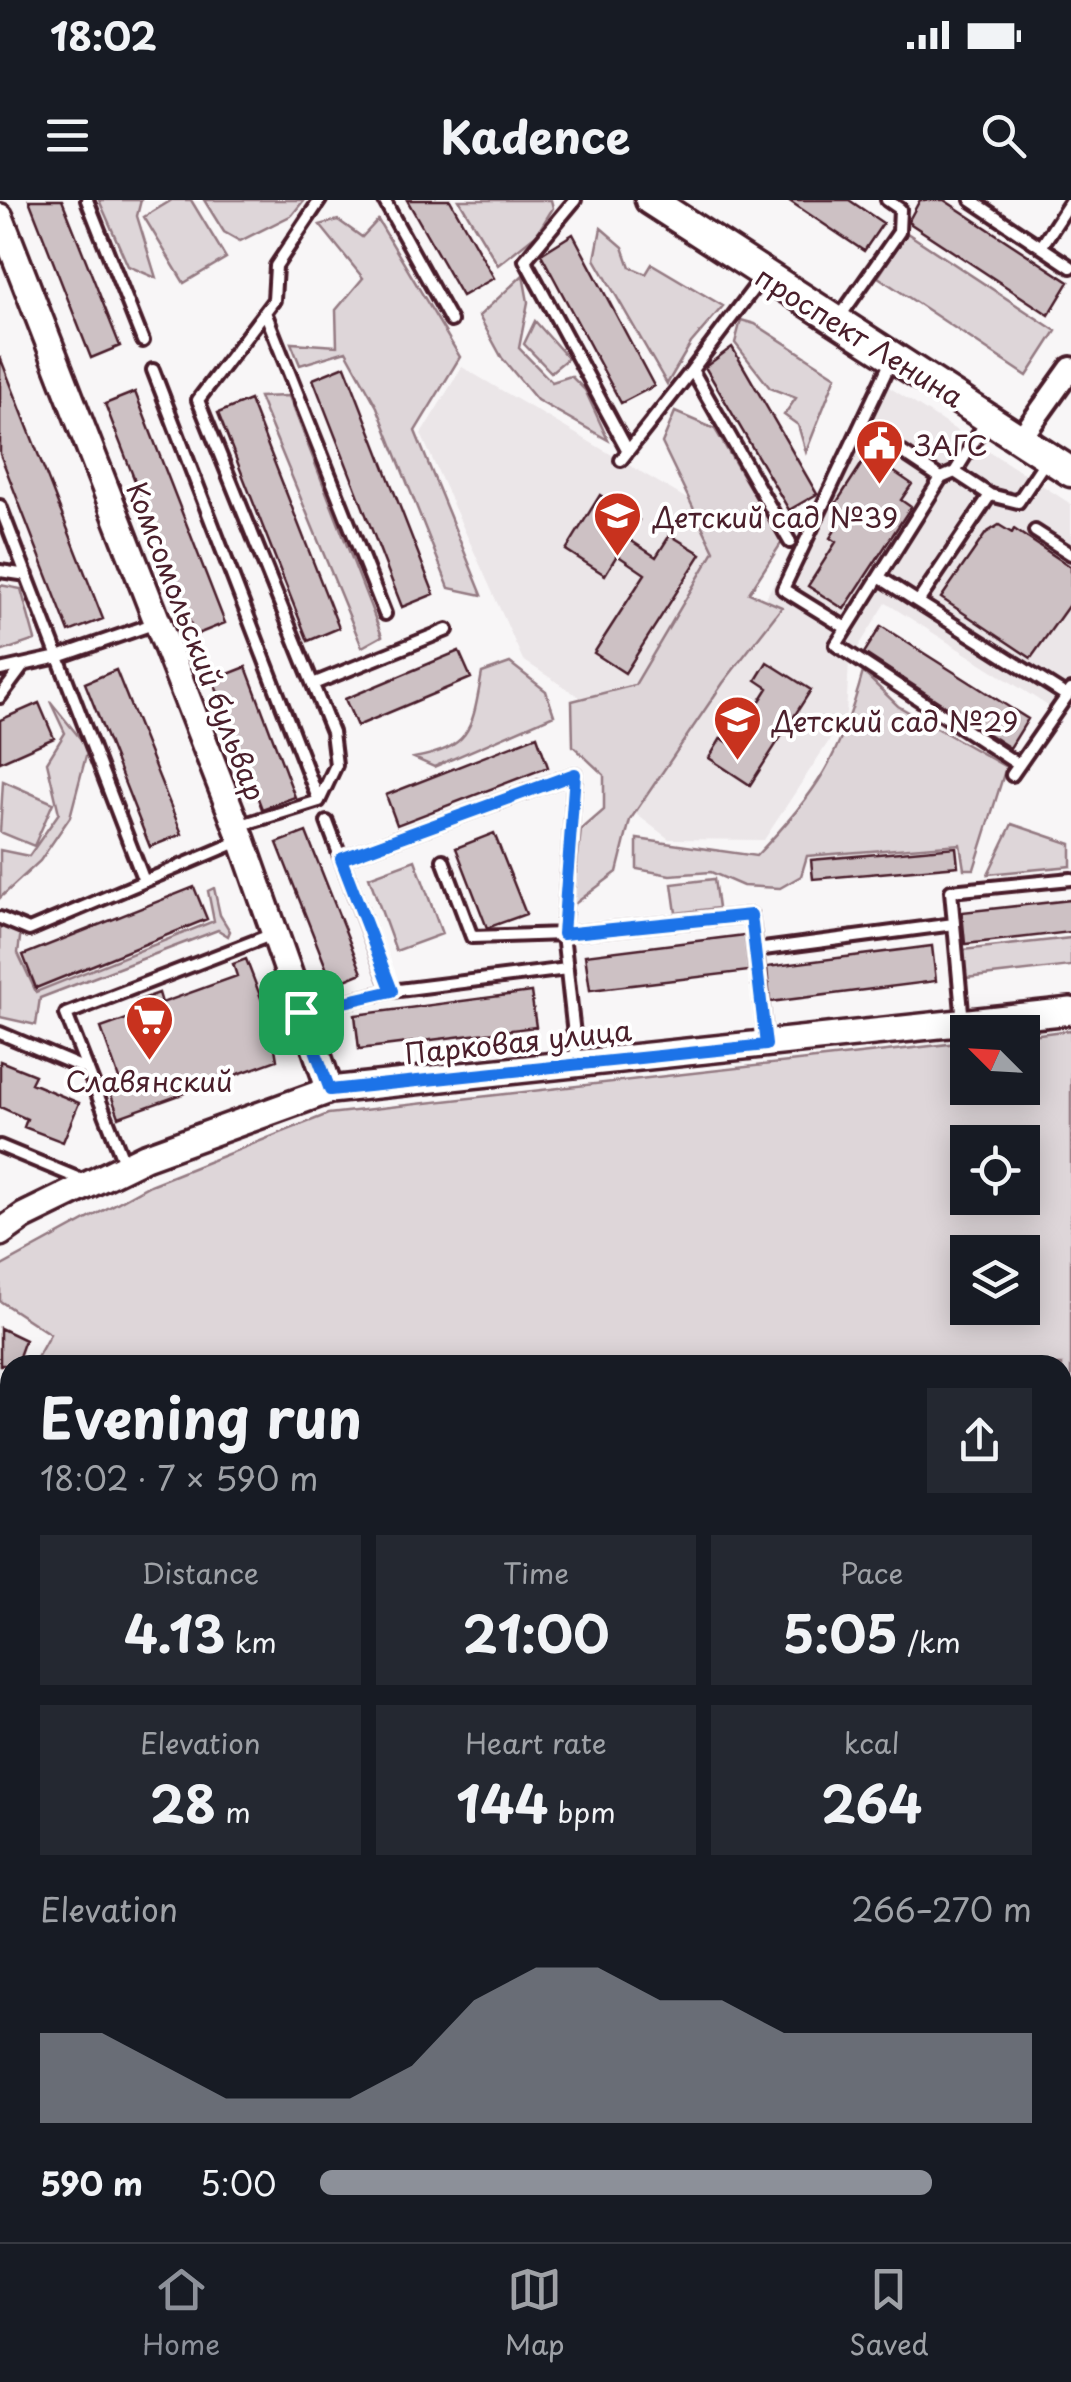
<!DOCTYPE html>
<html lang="en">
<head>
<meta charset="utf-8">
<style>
  :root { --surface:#171b24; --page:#242831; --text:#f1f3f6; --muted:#9ea1a6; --line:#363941; --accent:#8c9099 }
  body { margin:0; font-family:"Playpen Sans",sans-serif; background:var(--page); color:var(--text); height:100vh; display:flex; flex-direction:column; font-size:38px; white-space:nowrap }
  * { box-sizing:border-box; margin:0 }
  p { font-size:32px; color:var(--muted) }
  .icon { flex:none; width:55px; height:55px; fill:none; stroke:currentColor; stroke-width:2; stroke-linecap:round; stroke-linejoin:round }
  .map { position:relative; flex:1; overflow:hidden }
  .drawer { position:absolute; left:0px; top:1155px; width:1072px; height:888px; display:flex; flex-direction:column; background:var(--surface); border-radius:30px 30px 0 0; box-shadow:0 5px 25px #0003 }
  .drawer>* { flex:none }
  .needle { width:65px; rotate:294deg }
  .fabs { position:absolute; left:950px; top:815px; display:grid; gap:20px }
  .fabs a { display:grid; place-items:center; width:90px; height:90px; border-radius:0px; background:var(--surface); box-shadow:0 5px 25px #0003; font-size:50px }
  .pin { position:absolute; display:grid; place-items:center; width:85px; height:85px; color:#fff; margin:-42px; border-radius:20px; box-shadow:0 5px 15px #0006 }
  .round { display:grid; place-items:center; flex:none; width:105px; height:105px; border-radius:0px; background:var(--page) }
  .headline { display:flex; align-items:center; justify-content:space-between; height:170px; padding:0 40px }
  h1 { font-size:55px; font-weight:700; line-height:75px }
  .stats { display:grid; grid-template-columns:repeat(3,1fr); gap:15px; height:170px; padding:10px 40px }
  .stats div { display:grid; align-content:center; border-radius:0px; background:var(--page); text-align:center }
  .stats b { font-size:50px; font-weight:700 }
  .stats small { font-size:28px; font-weight:400 }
  .stats p { font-size:28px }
  .chart { height:280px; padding:20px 40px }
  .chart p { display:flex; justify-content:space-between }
  .chart svg { width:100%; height:180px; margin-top:10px; fill:var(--accent); opacity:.7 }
  ul { padding:0 40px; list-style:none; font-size:32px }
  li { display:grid; grid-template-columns:160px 120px 1fr; align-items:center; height:75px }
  li i { height:25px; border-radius:12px; background:var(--accent) }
  .status { display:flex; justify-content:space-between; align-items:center; height:70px; padding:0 50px; background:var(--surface); direction:ltr }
  .status svg { height:28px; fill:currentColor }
  header { display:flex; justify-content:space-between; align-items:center; height:130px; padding:0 40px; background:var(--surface); font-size:45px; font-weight:700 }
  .tab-bar { display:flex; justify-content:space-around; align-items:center; height:140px; border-top:2px solid var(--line); background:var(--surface); font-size:28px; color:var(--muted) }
  .tab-bar a { display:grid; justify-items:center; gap:5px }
  .tab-bar .selected { color:var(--accent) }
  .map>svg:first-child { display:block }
</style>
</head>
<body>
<div class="status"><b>18:02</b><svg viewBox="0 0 49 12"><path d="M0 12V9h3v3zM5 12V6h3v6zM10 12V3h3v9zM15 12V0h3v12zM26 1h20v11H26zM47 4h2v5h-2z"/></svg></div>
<header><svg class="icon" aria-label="menu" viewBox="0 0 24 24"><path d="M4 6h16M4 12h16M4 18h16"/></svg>Kadence<svg class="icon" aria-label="search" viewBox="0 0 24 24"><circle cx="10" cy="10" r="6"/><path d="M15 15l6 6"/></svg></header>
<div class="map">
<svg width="1071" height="2042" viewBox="0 0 1071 2042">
  <rect width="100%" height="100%" fill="#f8f6f7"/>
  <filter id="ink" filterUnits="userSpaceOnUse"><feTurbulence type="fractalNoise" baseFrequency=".01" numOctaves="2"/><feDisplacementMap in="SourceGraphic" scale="20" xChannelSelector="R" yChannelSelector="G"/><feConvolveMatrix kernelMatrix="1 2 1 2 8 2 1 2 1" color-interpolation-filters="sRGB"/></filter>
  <g filter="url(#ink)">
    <path fill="#ebe6e8" d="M462,167L767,346L642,538L523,460L421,234Z
      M881,182L1071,304V490L1056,511L886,403L849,462L846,515L764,640L669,639L628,608L761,407Z"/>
    <path fill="#ded6d9" stroke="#947a82" stroke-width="2.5" fill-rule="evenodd" d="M99,0H141L137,16L156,78L128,66Z
      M172,0H191L226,58L184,83L144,17Z
      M204,0H304L292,15L240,41L224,32Z
      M459,0H551L553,8L537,34L498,65Z
      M338,20L362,37L378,20L460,157L415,231L482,395L449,388L377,207L346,151L300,165L291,143L337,146L336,110L363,78L320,25Z
      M601,28L623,47L630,67L646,74L652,64L723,106L691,143L667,184L595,59Z
      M907,33L1056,131L1027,176L878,77Z
      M523,75L528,102L519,148L552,182L571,176L585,190L608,240L537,200L502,158L479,116Z
      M741,120L755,124L836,176L806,252L798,225L784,215L796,198L770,188L735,143Z
      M535,121L568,158L551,172L524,144Z
      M289,196L382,436L362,447L259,197Z
      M675,212L715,229L782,342L749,393L782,407L723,483L630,620L617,672L572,706L581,630L604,610V575L573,546L572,501L635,485L714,351L662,243Z
      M0,385L21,389L35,440L0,452Z
      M510,463L546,491L554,515L434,567L414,558C473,547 472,527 482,473Z
      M863,472L898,506L1006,567L974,669H964L960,644L807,656L801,676L780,688L743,686L711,672L670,675L637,669V639L756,656C817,593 840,557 863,472Z
      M50,501L88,548L70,617L40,661L0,698V650L29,656L59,613L47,562L65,533Z
      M3,581L53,603L34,646L0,632Z
      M1012,624L1071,644V666L988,674Z
      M415,660L442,734L396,751L369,677Z
      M714,679L718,708L676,713L672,684Z
      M214,688L220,715L230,731L228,736L218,730L40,798L36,825L0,817V724L22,723L18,753L36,792L214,721L208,691Z
      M1071,738V766L965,778L962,750Z
      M1071,830V2042H0V1234L10,1206V2032H1062V1165H33L50,1134L0,1101V1067L150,985L328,914L967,842L968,888H1022L1023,836ZM1022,942V998H968V942ZM968,1052H1022V1108H968Z"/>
    <path fill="#cdc1c4" stroke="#4a1f2b" stroke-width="2.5" d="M29,0H62L120,146L91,158Z
      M407,0H450L494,78L462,96Z
      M788,0H849L883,23L864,51Z
      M920,0H944L1069,82L1049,115L908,22Z
      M573,34L654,186L621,203L541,54Z
      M732,147L817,294L789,310L705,167Z
      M0,157L103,419L69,432L0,254Z
      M345,166L434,394L402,407L313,179Z
      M135,192L225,423L195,435L105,204Z
      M250,200L339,428L308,441L218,213Z
      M868,254L912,284L901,300L911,307L844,409L808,386L836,342L830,338L846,313L835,305Z
      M600,295L639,320L627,338L656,357L670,335L701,354L625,473L594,453L645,374L617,355L605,375L566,350Z
      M999,325L1012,333L1014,329L1071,367V402L1031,458L941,398L986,333Z
      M881,426L1028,519L1010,548L864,453Z
      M459,451L471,478L357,526L345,499Z
      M767,462L811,490L750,585L709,558L721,538L732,545L768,488L756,480Z
      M246,467L295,597L262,609L213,480Z
      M116,470L182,634L150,647L85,483Z
      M39,503L54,538L0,562V520Z
      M537,536L548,567L397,625L386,595Z
      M306,632L362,773L333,785L277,643Z
      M494,633L526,714L487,728L456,648Z
      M956,647L958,666L813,679L811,660Z
      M194,687L207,719L36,788L23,755Z
      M1071,700V732L965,744L962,712Z
      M745,735L749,771L590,790L585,755Z
      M932,746L936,781L770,802L767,767Z
      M246,759L271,824L277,860L119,917L111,895L123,890L101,828L141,814L137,801L159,793L162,803L237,776L233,764Z
      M531,792L536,827L359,849L355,815Z
      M0,861L35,875L31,883L79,903L63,942L24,927L27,919L0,907Z
      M0,1128L25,1140L16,1165H0Z"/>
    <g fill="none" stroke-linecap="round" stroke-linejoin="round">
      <defs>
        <path id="service" d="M87,0L143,141
          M384,0L451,121
          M575,0L525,60L628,251
          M971,0L1071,67
          M1041,47L1071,1
          M763,76L692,170L790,342
          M265,112L385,414
          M839,118L899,32L900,9L887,0
          M153,170L319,601
          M861,225L941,278
          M1048,257L1018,302L990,295L918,402L1067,496
          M621,260L692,170
          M955,272L986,222
          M990,295L955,272L941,278L836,445L1019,565
          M0,306L144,681
          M1035,331L1071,354
          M0,371L27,375
          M879,377L918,402
          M846,428L783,389L892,159
          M0,470L58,457L156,423
          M313,484L447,430
          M0,497L23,466
          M1012,575L1071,490
          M327,622L391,791L567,769
          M238,626L319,601L336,565L332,532L198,200L274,100L276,66L320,0
          M341,659L575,574L563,734L472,737L443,660
          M0,718L29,730L242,640
          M756,750L766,844
          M305,811L391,791
          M963,823L951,691L1071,679
          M0,833L88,870
          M577,862L563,734L751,715L756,750L954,724
          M0,946L87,982
          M125,965L66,814L273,734"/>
        <path id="minor" d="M1021,238L1071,168"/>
        <path id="tertiary" d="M0,17L242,640L330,890
          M0,1033L24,1016L145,957L330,890L1071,811"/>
        <path id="secondary" d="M650,0L1071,272"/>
      </defs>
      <use href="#service" stroke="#4a1f2b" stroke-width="18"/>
      <use href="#minor" stroke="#4a1f2b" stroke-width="28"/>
      <use href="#tertiary" stroke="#4a1f2b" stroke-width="32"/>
      <use href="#secondary" stroke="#4a1f2b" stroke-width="35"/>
      <use href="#service" stroke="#fff" stroke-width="10"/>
      <use href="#minor" stroke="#fff" stroke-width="20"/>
      <use href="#tertiary" stroke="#fff" stroke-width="25"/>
      <use href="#secondary" stroke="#fff" stroke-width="28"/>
    </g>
  </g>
  <g fill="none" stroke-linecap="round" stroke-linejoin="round" filter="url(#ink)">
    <defs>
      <path id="route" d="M575,574L563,734L751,715L766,845L330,890L301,812L392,791L341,659Z"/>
    </defs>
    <use href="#route" stroke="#fff" stroke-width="20"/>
    <use href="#route" stroke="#1a73e8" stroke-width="12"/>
  </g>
  <defs>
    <symbol id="civic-pin" viewBox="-11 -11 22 30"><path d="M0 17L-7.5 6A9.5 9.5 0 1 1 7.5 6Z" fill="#c8321e" stroke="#fff"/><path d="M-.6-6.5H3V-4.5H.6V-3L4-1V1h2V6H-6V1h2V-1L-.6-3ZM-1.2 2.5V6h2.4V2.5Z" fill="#fff"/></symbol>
    <symbol id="school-pin" viewBox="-11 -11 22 30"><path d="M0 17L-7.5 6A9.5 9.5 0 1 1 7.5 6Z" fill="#c8321e" stroke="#fff"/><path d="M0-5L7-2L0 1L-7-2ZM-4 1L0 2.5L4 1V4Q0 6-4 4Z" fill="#fff"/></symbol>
    <symbol id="supermarket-pin" viewBox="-11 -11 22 30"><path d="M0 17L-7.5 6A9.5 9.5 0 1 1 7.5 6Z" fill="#c8321e" stroke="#fff"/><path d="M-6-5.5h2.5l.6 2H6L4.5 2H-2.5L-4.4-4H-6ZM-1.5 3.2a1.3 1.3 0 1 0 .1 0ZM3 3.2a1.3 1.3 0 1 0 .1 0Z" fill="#fff"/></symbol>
  </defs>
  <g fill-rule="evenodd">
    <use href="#civic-pin" x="852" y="216" width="55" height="75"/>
    <use href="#school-pin" x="590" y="288" width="55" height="75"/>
    <use href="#school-pin" x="710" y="492" width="55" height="75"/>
    <use href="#supermarket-pin" x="122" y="792" width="55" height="75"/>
  </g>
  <g text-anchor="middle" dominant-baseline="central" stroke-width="8" stroke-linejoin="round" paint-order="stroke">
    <g font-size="28" fill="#4a1f2b" stroke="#fff">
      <text transform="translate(860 136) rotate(32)">проспект Ленина</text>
      <text transform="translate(197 441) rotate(69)">Комсомольский бульвар</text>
      <text transform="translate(518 841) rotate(-6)">Парковая улица</text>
    </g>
    <g font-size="28" fill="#4a1f2b" stroke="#fff" text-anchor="start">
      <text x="915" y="244">ЗАГС</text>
      <text x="653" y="316">Детский сад №39</text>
      <text x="772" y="520">Детский сад №29</text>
      <text x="149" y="880" text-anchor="middle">Славянский</text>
    </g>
  </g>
</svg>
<div class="fabs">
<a><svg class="needle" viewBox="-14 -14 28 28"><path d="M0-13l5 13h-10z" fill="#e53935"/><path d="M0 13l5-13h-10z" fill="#9ea1a6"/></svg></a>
<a><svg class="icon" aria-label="locate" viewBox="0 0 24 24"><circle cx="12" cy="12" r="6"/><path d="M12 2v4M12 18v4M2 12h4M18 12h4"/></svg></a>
<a><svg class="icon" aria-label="layers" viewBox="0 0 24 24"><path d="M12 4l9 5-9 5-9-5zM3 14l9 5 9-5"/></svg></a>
</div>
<div class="pin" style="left:301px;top:812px;background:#1e9e55"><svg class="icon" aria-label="arrive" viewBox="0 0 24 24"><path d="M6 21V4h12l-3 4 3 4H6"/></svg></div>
<section class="drawer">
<div class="headline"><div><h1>Evening run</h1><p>18:02 · 7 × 590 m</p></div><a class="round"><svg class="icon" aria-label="share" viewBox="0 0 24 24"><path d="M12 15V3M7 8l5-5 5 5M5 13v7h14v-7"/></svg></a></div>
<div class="stats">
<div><p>Distance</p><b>4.13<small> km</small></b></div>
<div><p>Time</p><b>21:00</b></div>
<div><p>Pace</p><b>5:05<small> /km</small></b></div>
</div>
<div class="stats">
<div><p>Elevation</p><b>28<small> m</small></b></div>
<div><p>Heart rate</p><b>144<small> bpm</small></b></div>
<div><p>kcal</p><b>264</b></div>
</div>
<div class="chart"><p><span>Elevation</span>266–270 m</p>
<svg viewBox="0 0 160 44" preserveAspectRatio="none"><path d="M0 44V22L10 22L20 30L30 38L40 38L50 38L60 30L70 14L80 6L90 6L100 14L110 14L120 22L130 22L140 22L150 22L160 22V44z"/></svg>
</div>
<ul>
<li><b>590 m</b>5:00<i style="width:86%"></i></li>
</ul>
</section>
</div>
<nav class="tab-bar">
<a class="selected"><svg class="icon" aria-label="home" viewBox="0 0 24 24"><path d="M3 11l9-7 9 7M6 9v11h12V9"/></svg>Home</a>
<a><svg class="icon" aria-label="map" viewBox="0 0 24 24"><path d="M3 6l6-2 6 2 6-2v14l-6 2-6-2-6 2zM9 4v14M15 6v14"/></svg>Map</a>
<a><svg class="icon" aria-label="saved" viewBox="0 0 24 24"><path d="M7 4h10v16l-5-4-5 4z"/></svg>Saved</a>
</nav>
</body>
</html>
